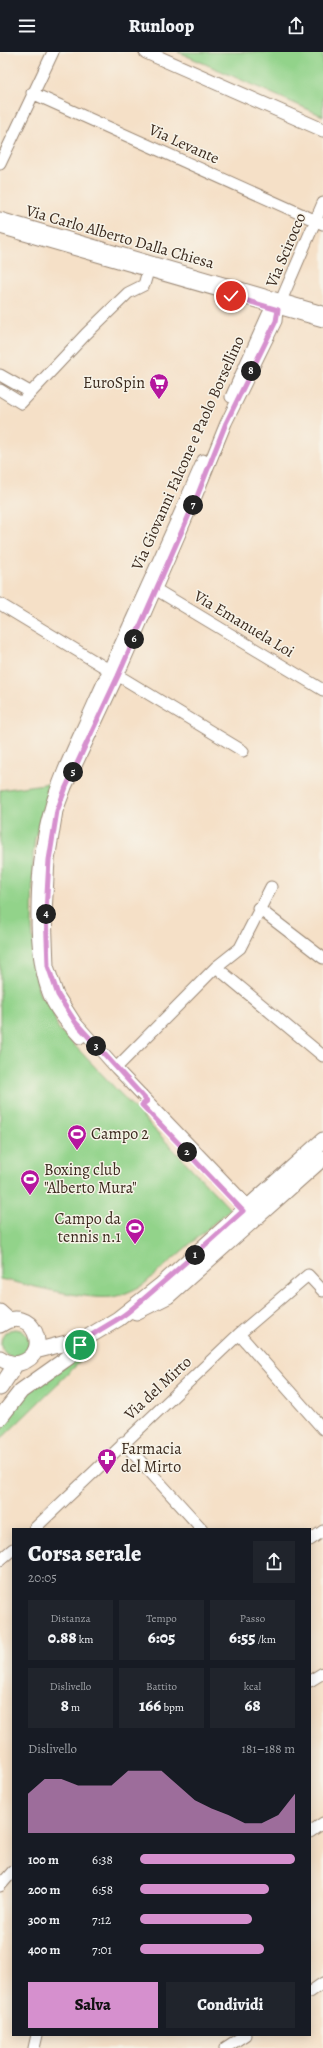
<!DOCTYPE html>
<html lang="it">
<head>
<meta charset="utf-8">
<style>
  :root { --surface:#171b24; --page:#20242c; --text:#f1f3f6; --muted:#9ea1a6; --accent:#d690ce }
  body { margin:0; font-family:Alegreya,serif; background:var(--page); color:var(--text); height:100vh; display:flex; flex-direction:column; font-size:15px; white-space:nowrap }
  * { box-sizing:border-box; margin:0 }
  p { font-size:13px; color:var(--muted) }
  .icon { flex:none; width:22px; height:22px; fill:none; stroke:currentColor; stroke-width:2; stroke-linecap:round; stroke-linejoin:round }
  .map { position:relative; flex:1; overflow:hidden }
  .drawer { position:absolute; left:12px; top:1476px; width:299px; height:508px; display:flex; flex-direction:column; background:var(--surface); border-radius:0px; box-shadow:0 2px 10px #0003 }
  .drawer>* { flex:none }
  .pin { position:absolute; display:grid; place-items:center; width:34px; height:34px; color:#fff; margin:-17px; border:2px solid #fff; border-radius:50%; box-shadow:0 1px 4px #0007 }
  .km { position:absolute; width:20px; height:20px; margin:-10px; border-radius:50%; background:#222; color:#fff; font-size:11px; line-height:20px; text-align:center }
  .round { display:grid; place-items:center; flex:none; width:42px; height:42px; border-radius:0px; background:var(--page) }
  .overview { display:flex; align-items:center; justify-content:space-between; height:68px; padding:0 16px }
  h1 { font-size:22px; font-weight:800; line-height:30px }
  .stats { display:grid; grid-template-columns:repeat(3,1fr); gap:6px; height:68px; padding:4px 16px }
  .stats div { display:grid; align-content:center; border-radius:0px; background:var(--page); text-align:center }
  .stats b { font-size:17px; font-weight:800 }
  .stats small { font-size:11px; font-weight:400 }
  .stats p { font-size:11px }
  .chart { height:112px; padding:8px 16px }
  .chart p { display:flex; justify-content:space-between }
  .chart svg { width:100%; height:72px; margin-top:4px; fill:var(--accent); opacity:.7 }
  .cta { display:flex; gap:8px; margin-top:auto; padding:8px 16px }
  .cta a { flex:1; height:46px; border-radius:0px; background:var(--accent); color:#111; font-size:16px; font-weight:800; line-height:46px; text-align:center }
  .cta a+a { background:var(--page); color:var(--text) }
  ul { padding:0 16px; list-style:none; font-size:13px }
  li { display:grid; grid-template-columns:64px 48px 1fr; align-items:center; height:30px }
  li i { height:10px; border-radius:5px; background:var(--accent) }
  header { display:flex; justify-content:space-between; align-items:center; height:52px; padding:0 16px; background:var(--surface); font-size:18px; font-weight:800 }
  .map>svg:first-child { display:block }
</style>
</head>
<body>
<header><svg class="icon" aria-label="menu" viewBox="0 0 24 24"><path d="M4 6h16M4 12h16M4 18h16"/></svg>Runloop<svg class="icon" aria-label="share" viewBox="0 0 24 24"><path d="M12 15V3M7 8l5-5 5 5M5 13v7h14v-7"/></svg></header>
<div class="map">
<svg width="323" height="1996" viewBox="0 0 323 1996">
  <rect width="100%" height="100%" fill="#f7f3e8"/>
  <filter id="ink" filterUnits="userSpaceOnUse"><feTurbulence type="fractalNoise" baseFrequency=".025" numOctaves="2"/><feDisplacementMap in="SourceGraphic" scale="8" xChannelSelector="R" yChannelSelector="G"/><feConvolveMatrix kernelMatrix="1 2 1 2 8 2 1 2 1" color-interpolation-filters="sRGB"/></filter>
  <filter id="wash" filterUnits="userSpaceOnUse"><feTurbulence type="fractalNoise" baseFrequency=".012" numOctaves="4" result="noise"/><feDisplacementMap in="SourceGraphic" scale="16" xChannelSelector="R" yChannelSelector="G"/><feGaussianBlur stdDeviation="0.9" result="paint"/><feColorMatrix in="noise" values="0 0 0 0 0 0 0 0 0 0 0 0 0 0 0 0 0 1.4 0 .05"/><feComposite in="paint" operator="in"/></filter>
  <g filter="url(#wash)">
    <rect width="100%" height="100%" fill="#f5e0c7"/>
    <path fill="#92d38a" stroke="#667e54" d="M178,0H323V64Z
      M51,731L35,786L33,802L32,877L38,938L41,945L49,950L58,976L230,1157L143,1233C133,1238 124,1243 112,1245C83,1248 30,1233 0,1227V738Z
      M1 1291a14 14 0 1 1 28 0a14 14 0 1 1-28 0Z
      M89,1301L0,1388C0,1350 58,1316 89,1301Z"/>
  </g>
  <g filter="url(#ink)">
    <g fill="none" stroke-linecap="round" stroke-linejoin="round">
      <defs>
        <path id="minor" d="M32,41L323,172
          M0,112L53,0
          M0,166L323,260
          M0,176L323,269
          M0,323L30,340
          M0,338L21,351L86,282L128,241L144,233L148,219
          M231,345L268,262L277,258
          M150,534L323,638
          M0,552L243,699
          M258,856L323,906
          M216,915L323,1004
          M80,986C67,972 53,957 47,938C31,892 36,807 49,761C59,722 79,685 95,648C131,568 168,489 203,408
          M116,1016L216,915L240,896L271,835
          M253,1159L116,1016L76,971L58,943L48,914L46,861L49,808L57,759L66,735L118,624L195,447L226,371L276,269L277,258L323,151
          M239,1282L323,1377
          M123,1390L202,1477
          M34,1477L239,1282L308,1223L323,1239
          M310,1488L323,1479
          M0,1508L13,1497
          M310,1629L323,1621
          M310,1780L323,1771
          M0,1834L13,1819
          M310,1940L323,1931
          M34,1996L37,1983
          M225,1996L245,1983"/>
        <path id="tertiary" d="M146,0L323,78
          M0,1259L10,1268"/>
        <path id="secondary" d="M136,1260L168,1244L323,1106
          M0,1273C32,1250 54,1302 20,1311C13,1313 6,1310 0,1306
          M35,1299L86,1286L118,1267L160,1234L323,1088
          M0,1336L16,1312
          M0,1366L21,1339L69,1305L86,1287"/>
      </defs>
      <use href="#minor" stroke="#988572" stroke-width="13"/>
      <use href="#tertiary" stroke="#988572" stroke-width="15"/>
      <use href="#secondary" stroke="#988572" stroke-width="17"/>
      <use href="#minor" stroke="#fff" stroke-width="11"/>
      <use href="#tertiary" stroke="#fff" stroke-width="13"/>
      <use href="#secondary" stroke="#fff" stroke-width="15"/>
    </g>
  </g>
  <g fill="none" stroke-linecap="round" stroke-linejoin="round" filter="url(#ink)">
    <defs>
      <path id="route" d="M80,1293C93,1279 113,1272 128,1260C167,1228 205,1193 243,1159L142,1053L147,1049L76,971L58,943L48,914L46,860L49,808L57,759L66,735L118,624L196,447L226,371L276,269L278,258L231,244"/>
    </defs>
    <use href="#route" stroke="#fff" stroke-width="8"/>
    <use href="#route" stroke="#d690ce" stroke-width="5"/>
  </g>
  <defs>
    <symbol id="supermarket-pin" viewBox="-11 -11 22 30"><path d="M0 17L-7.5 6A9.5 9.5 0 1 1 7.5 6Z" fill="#b5179e" stroke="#f7f3e8"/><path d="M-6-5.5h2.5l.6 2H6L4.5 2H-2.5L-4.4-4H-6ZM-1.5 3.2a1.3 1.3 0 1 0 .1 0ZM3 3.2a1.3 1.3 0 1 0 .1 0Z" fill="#fff"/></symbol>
    <symbol id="stadium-pin" viewBox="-11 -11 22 30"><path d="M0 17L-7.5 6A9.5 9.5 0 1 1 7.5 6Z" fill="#b5179e" stroke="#f7f3e8"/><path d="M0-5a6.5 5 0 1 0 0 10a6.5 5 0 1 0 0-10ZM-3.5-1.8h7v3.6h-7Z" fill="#fff"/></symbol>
    <symbol id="pharmacy-pin" viewBox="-11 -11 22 30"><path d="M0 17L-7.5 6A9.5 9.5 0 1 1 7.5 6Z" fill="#b5179e" stroke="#f7f3e8"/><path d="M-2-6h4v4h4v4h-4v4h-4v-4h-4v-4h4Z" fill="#fff"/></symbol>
  </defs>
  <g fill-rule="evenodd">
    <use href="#supermarket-pin" x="148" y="320" width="22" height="30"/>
    <use href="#stadium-pin" x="66" y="1071" width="22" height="30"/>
    <use href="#stadium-pin" x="19" y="1116" width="22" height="30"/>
    <use href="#stadium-pin" x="124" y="1165" width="22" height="30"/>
    <use href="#pharmacy-pin" x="96" y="1395" width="22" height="30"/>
  </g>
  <g text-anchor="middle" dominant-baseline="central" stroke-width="3" stroke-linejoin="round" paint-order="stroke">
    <g font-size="16" fill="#3b2a1e" stroke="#f7f3e8">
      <text transform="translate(184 92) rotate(24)">Via Levante</text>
      <text transform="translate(120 185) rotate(16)">Via Carlo Alberto Dalla Chiesa</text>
      <text transform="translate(286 198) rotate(-67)">Via Scirocco</text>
      <text transform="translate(188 401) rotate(-66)">Via Giovanni Falcone e Paolo Borsellino</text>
      <text transform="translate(244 572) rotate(31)">Via Emanuela Loi</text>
      <text transform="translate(158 1336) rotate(-43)">Via del Mirto</text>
    </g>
    <g font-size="16" fill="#3b2a1e" stroke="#f7f3e8" text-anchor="start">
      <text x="145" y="331" text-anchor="end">EuroSpin</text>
      <text x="91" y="1082">Campo 2</text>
      <text x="44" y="1118">Boxing club<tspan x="44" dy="18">"Alberto Mura"</tspan></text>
      <text x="121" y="1167" text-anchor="end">Campo da<tspan x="121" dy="18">tennis n.1</tspan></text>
      <text x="121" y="1397">Farmacia<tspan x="121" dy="18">del Mirto</tspan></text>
    </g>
  </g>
</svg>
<div class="pin" style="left:80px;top:1293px;background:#1e9e55"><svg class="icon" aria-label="arrive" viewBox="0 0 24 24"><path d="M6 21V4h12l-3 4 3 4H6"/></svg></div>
<div class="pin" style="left:231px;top:244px;background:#d93025"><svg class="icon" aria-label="check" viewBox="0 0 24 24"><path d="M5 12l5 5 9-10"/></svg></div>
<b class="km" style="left:195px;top:1203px">1</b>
<b class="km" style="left:187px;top:1100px">2</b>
<b class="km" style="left:96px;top:994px">3</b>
<b class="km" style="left:46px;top:862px">4</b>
<b class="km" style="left:73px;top:720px">5</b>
<b class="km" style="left:134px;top:587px">6</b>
<b class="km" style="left:193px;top:453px">7</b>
<b class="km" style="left:251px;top:319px">8</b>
<section class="drawer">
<div class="overview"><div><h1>Corsa serale</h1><p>20:05</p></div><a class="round"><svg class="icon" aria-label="share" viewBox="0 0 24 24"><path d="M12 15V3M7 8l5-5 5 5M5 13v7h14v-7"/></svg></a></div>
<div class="stats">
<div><p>Distanza</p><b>0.88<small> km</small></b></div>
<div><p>Tempo</p><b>6:05</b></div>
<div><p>Passo</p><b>6:55<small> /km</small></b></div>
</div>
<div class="stats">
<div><p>Dislivello</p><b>8<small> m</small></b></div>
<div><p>Battito</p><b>166<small> bpm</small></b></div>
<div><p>kcal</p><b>68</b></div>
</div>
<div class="chart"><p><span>Dislivello</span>181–188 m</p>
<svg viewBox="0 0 160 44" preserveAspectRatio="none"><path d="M0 44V20L10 11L20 11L30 15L40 15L50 15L60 6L70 6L80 6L90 15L100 24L110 29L120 33L130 38L140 38L150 33L160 20V44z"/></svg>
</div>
<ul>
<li><b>100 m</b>6:38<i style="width:100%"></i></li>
<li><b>200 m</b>6:58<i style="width:83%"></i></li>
<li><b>300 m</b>7:12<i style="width:72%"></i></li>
<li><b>400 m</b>7:01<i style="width:80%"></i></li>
</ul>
<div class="cta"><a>Salva</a><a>Condividi</a></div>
</section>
</div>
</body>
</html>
